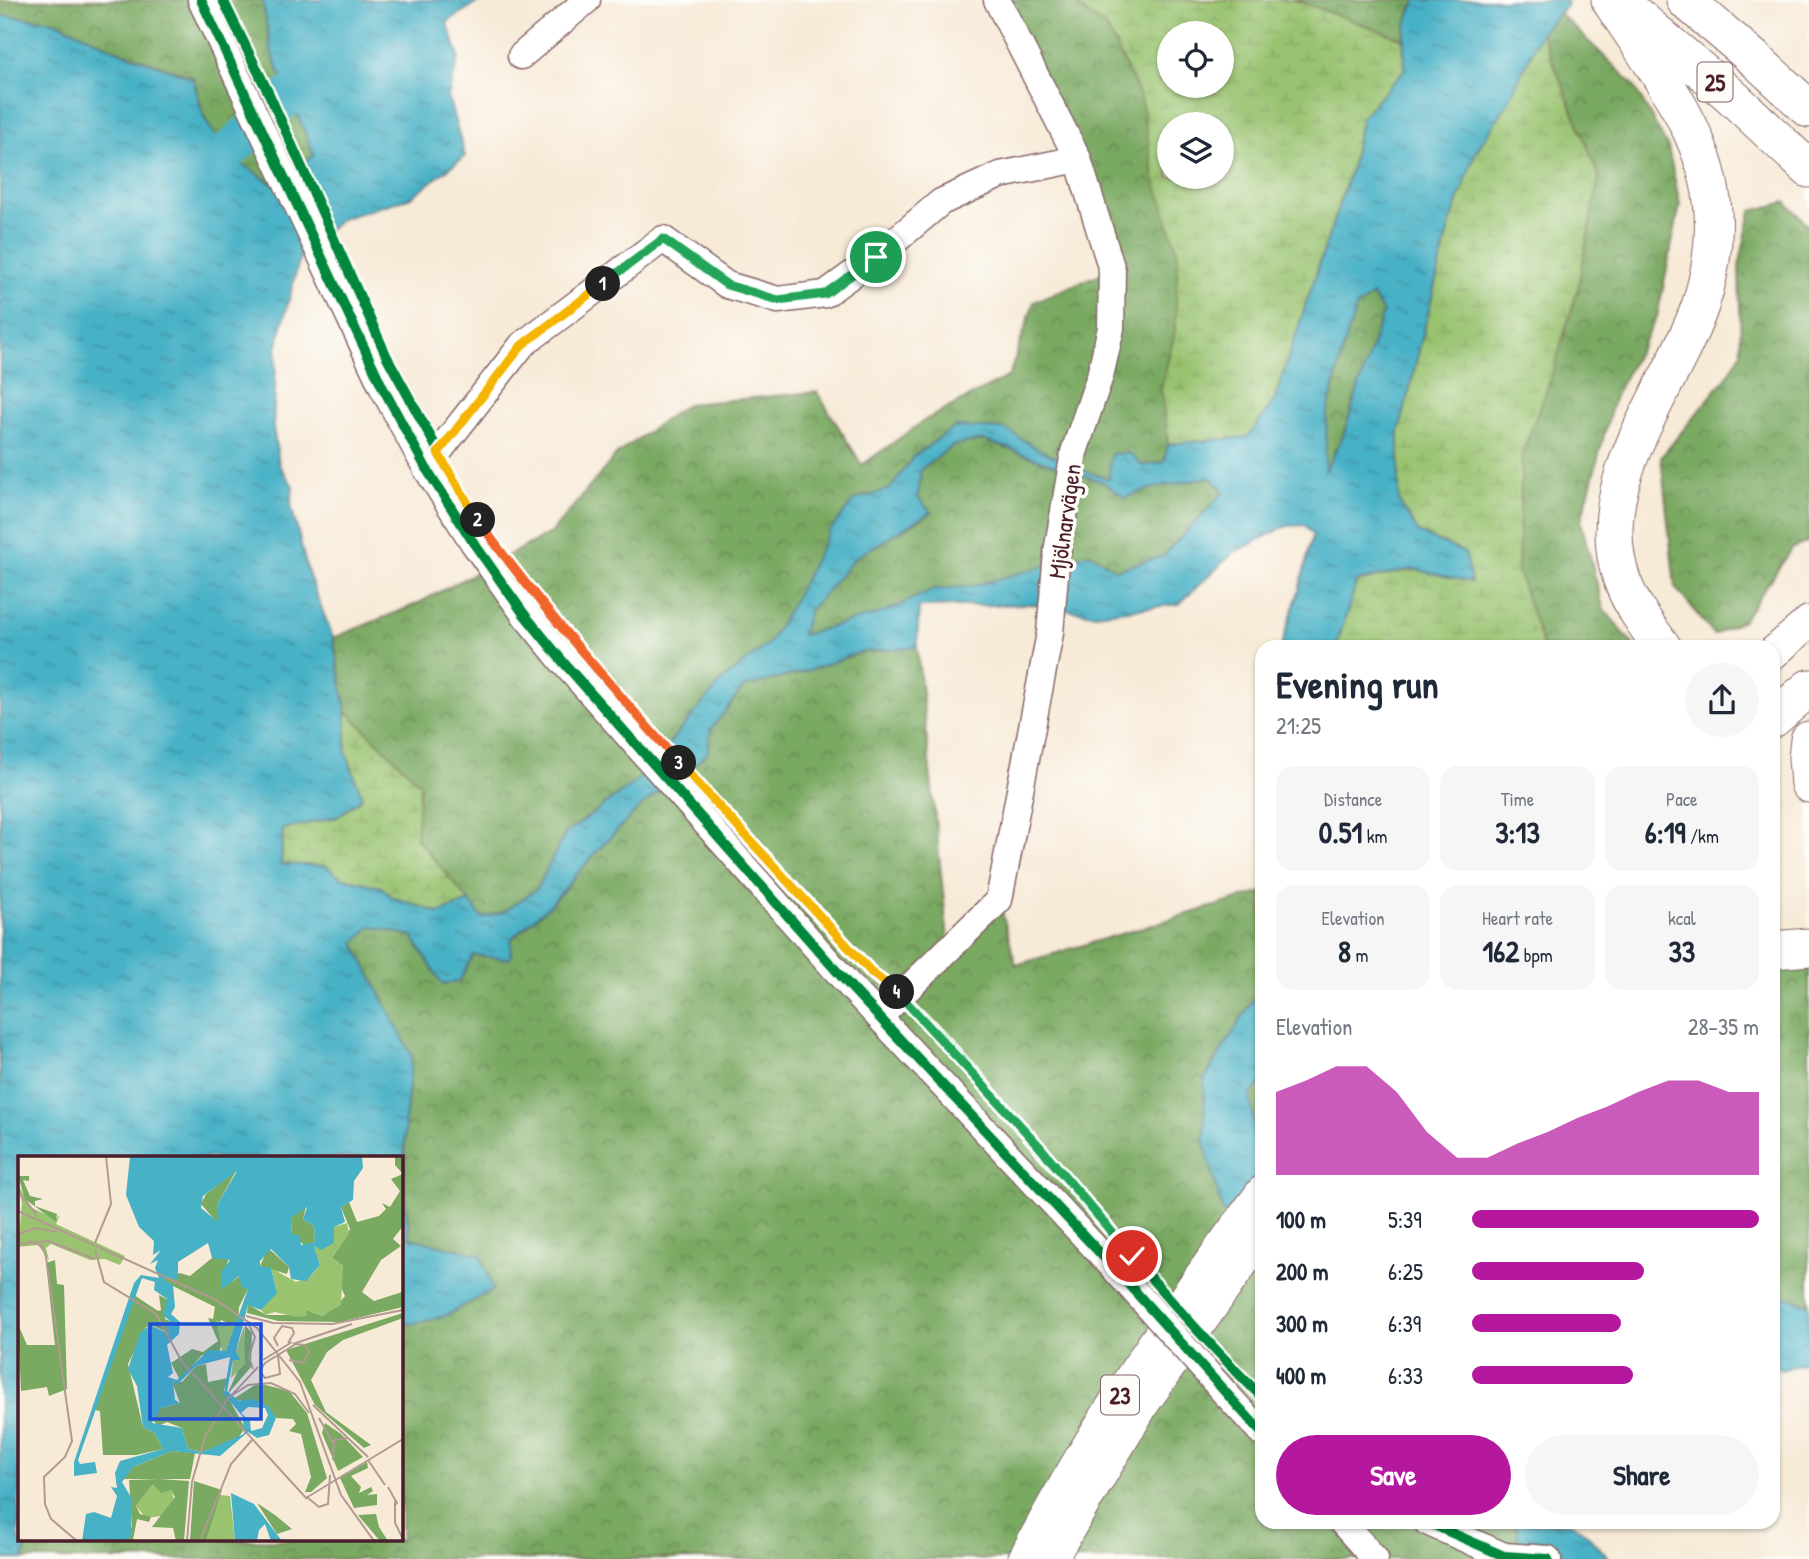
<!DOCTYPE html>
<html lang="en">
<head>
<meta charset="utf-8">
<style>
  :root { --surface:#fff; --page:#f6f6f7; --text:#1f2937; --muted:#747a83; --accent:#b5179e }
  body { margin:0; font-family:"Patrick Hand",sans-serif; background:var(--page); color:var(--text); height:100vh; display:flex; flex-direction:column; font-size:26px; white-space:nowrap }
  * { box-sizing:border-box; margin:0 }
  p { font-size:23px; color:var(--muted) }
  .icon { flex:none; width:38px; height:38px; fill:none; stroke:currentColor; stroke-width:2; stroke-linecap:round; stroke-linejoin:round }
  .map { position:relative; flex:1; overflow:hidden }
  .sheet { position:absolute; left:1255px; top:640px; width:525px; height:889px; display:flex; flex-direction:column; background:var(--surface); border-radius:21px; box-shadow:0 2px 5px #0004 }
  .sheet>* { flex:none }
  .fabs { position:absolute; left:1157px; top:21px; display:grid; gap:14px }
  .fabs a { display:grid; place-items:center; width:77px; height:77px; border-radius:50%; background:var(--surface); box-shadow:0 2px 5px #0004; font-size:35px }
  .pin { position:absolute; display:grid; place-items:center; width:60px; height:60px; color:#fff; margin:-30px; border:4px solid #fff; border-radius:50%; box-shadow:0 2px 7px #0007 }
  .km { position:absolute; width:35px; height:35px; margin:-18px; border-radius:50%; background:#222; color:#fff; font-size:19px; line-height:35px; text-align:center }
  .round { display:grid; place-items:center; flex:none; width:74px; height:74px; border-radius:37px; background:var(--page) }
  .overview { display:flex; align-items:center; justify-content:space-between; height:119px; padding:0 21px }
  h1 { font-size:38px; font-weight:700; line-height:52px }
  .figures { display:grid; grid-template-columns:repeat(3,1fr); gap:10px; height:119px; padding:7px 21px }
  .figures div { display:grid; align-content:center; border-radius:18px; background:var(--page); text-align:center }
  .figures b { font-size:30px; font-weight:700 }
  .figures small { font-size:19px; font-weight:400 }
  .figures p { font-size:19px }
  .chart { height:196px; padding:14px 21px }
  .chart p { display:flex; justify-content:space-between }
  .chart svg { width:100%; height:126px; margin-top:7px; fill:var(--accent); opacity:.7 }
  .cta { display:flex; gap:14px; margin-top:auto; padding:14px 21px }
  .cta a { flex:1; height:80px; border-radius:42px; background:var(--accent); color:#fff; font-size:28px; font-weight:700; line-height:80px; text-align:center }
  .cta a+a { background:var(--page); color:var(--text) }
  ul { padding:0 21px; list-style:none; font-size:23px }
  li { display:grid; grid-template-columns:112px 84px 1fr; align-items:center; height:52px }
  li i { height:18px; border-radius:9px; background:var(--accent) }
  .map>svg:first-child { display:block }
</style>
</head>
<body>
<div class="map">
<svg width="1809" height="1559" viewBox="0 0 1809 1559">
  <defs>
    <pattern id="forest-crowns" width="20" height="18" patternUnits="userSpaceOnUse" patternTransform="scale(1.75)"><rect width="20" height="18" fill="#7aa962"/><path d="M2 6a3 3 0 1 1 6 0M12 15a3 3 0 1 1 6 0" fill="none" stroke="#668951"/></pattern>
    <pattern id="wetland-marsh" width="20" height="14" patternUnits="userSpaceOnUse" patternTransform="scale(1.75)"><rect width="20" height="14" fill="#99c36f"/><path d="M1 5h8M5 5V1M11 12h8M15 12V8" fill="none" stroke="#85a760"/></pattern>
    <pattern id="water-ripples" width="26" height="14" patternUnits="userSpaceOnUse" patternTransform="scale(1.75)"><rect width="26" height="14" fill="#47b1c6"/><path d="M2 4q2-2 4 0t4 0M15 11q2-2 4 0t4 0" fill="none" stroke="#3d8fa1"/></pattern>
  </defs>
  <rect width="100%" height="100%" fill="#fdfcf7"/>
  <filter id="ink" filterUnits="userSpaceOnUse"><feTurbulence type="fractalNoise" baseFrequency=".0143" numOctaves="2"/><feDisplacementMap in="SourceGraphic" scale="14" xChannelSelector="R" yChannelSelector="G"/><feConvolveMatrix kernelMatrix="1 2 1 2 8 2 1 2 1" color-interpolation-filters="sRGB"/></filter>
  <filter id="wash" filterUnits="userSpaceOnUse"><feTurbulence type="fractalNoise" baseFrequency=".00686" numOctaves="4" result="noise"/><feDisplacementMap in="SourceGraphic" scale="28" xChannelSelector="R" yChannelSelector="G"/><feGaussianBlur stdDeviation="1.57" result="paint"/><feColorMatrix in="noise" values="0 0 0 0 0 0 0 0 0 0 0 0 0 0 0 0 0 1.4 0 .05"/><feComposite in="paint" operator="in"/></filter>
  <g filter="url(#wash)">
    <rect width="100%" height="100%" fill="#f7ead7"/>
    <path fill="url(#forest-crowns)" stroke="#626446" stroke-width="2" d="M0,0H262L272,54L314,155L274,185L227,154L204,118L193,77L116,50L54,21L0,15Z
      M997,0H1077L1078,7L1107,28L1141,98L1154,177L1179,253L1175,332L1161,389L1168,444L1164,462L1142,466L1109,479L1082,470L1040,450L1005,429L955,427L914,456L890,490L854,500L769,643L722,681L637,781L565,834L537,889L503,912L482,918L416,838L420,784L346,711L333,638L417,604L552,532L617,454L687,404L817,392L862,465L925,420L1009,376L1034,302L1112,269Z
      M1295,0H1417L1411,8L1403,39Z
      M1559,13L1633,84L1668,147L1680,205L1657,317L1615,395L1581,521L1603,608L1635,647H1543L1518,572L1522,454L1551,378L1578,288L1599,176L1541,32Z
      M1786,202L1809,226V541L1792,549L1743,620L1714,635L1675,587L1661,457L1729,374L1741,353L1739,267L1751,211Z
      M1372,294L1383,312L1343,436L1324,473L1327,415L1342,352L1356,308Z
      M983,440L1103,482L1124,498L1153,488L1210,477L1225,492L1163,556L1116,570L1090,553L974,586L931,590L888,611L801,635L809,611L855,558L931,513L918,498L921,469L954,445Z
      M917,647L949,949L999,900L1016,965L1262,892V985L1204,1080L1262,1261V1522L1508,1523L1517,1528L1520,1559H23L28,1540H401V1326L443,1317L481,1255L410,1238L404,1193L405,1121L412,1056L353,943L371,926L412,936L459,982L473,955L512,939L552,903L598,850L641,806L707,754L711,729L744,687L807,671L861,652Z
      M1773,969H1809V1305L1773,1293Z
      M1262,1081V1150L1258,1155L1250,1095Z"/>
    <path fill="url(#wetland-marsh)" stroke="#72714d" stroke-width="2" fill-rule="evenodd" d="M1077,0H1295L1403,39L1405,69L1362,117L1351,168L1274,401L1248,437L1168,444L1161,389L1175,332L1178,253L1154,177L1141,98L1107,28L1078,7ZM1169,33H1222V86H1169ZM1169,124H1222V177H1169Z
      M1541,32L1599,176L1578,288L1551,378L1522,454L1518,572L1543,647L1336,648L1356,582L1413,569L1470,581L1465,553L1418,533L1399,502V432L1449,227L1475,153L1507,104Z
      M346,711L420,784L416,838L469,901L439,913L392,897L381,887L340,877L326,866L281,865L283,829L337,817L362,798L346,751Z"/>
    <path fill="url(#water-ripples)" stroke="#486878" stroke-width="2" fill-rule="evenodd" d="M262,0H481L447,22L459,57L448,97L465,156L411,197L341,219L301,253L277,345L273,427L279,465L293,486L291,505L308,573L333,638L346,711V751L362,798L337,817L283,829L281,864L326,866L340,877L381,887L392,897L439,913L469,901L482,918L503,912L537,889L565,834L637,781L722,681L769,643L794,600L829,532L854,500L890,489L914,456L955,427L1005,429L1040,450L1082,470L1109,479L1111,454L1130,453L1142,466L1164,462L1168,444L1248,437L1274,401L1351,168L1362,117L1405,69C1404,46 1402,20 1417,0H1567L1566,6L1541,32L1507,104L1475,153L1449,227L1399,432V502L1419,533L1465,553L1471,582L1413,569L1357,581L1336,647H1281L1299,590L1313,535L1305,525L1287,526L1234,552L1179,604L1094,614L1032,604L919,607L917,647L861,652L807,671L744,687L711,729L707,754L641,806L598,850L552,903L512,938L510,959L473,955L459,982L442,984L412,936L371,926L354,943L412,1056L405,1121L404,1193L410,1238L481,1255L493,1290L443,1317L401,1326V1158H19V1540H28L23,1559H0V15L54,21L116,50L193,78L204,118L227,154L274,185L314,155L272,54ZM1372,295L1383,312L1343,436L1325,471L1327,415L1342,352L1356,308ZM983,440L1103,482L1124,498L1153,488L1210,477L1224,492L1163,556L1116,570L1090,553L974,586L931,590L888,611L802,635L809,611L855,558L931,512L918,498L921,469L954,445Z
      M1262,985V1081L1250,1096L1258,1155L1262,1158V1261L1223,1212L1205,1145L1204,1080Z
      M1773,1293L1809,1305V1361L1782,1370L1773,1366Z
      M1508,1523H1570L1587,1534L1609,1559H1520L1517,1528Z"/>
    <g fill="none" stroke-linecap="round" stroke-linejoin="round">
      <path stroke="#47b1c6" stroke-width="38" d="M187,190L348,41L342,0"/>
    </g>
  </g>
  <g filter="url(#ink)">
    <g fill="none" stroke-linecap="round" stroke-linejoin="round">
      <defs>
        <path id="minor" d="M201,0L383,388L426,468L473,542L524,614L564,663L849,985L1114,1268
          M521,56L587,0
          M426,468L522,345L663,239L727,285L778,300L825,294L876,257L941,202L1000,175L1078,159
          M879,1017L999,900L1050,633L1057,552L1074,452L1100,376L1111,328L1112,270L1078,159L997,0
          M1225,1393L1262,1433
          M1342,1522L1375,1559
          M1427,1522L1504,1556L1548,1559"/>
        <path id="major" d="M1773,653L1809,622
          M1024,1559C1091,1430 1175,1308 1262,1192
          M1051,1559L1143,1404L1262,1235"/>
        <path id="highway" d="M1610,0C1651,64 1709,133 1713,212C1715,244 1710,276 1700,306C1670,393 1588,482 1622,580C1631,605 1647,626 1663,648
          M1685,0L1757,61L1809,109
          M1630,10L1730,95L1809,169
          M1773,719L1809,688
          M1809,740L1807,758L1809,784
          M1773,950L1809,947"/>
      </defs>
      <use href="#minor" stroke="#876667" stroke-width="29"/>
      <use href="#major" stroke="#876667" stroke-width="34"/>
      <use href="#highway" stroke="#876667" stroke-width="39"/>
      <use href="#minor" stroke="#fff" stroke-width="26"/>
      <use href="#major" stroke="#fff" stroke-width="32"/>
      <use href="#highway" stroke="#fff" stroke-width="37"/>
      <defs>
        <path id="minor-bridge" d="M1114,1268L1225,1393"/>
      </defs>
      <use href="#minor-bridge" stroke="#876667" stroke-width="29" stroke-linecap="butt"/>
      <use href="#minor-bridge" stroke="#fff" stroke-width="26"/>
      <defs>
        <path id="cycleway" d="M201,0L383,388L426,468L473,542L524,614L564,663L849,985L1114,1268L1262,1433
          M223,0L269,94L387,357L470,509L517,574L561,629L704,791L873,974C917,1007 952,1050 989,1091C1081,1192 1164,1301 1262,1397
          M1427,1522L1504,1556L1548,1559"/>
      </defs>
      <use href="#cycleway" stroke="#fdfcf7" stroke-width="15"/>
      <use href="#cycleway" stroke="#00873e" stroke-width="10"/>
    </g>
  </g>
  <g fill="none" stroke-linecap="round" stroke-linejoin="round" filter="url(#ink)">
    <defs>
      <path id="split-1" d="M603,284L663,239L727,285L778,300L825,294L876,257"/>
      <path id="split-2" d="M478,520L438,453L522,345L603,284"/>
      <path id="split-3" d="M478,520C539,606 610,684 679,763"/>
      <path id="split-4" d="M679,763L873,974L897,992"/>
      <path id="split-5" d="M897,992L1039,1146L1132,1256"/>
    </defs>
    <use href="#split-1" stroke="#fff" stroke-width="14"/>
    <use href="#split-2" stroke="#fff" stroke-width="14"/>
    <use href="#split-3" stroke="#fff" stroke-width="14"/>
    <use href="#split-4" stroke="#fff" stroke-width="14"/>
    <use href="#split-5" stroke="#fff" stroke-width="14"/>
    <use href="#split-1" stroke="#22a559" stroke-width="9"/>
    <use href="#split-2" stroke="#f5b400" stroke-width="9"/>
    <use href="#split-3" stroke="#f0652b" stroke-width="9"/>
    <use href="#split-4" stroke="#f5b400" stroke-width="9"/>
    <use href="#split-5" stroke="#22a559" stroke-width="9"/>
  </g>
  <g text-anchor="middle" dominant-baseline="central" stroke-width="7" stroke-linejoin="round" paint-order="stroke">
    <g fill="#fdfcf7" stroke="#806168" stroke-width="2">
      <rect x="1697.5" y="62.5" width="35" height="39" rx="5"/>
      <rect x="1101" y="1375.5" width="38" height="39" rx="5"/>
    </g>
    <g font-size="23" font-weight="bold" fill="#4a1f2b">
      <text x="1715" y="82">25</text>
      <text x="1120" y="1395">23</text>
    </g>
    <g font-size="24" fill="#4a1f2b" stroke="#fdfcf7">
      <text transform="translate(1064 521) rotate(-82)">Mjölnarvägen</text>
    </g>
  </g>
  <g transform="translate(18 1156)">
    <rect width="385" height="385" fill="#f7ead7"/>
    <path d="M0,29L14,52L38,63L42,59L38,68L107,100L102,109L87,103L72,104L33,88L28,92L31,104L20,89L0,91L4,47ZM135,328L154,335L156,345L143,360L128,362L118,350ZM202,339L212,340L217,385H188Z" fill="#99c36f"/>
    <path d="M377,0H385V70L375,83L383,90L363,104L344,136L356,145L384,136L385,119V151L322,166L260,165L229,157L230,148L248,159H288V154L304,160L318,151L327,140L322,129L325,110L314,102L332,73L323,51L331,46L339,66L361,60L368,53L364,47L372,51L382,35L373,23L385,18L377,9ZM218,15L199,49L202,70L183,48L188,38ZM0,20H11V25L5,24L12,40L25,43L17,45V50L39,58L38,66L7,43ZM288,50L285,63L296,70L297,86L287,90L274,78L273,62ZM208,84L218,105L212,101L209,107L203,133L222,120L230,133L221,151L220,166L218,171L203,164L200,170L204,184L201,199L207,198L203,202L181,207L189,200L184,199L162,224L153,207L174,193L185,196L200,185L190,162L195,163L197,151L143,124L162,117L172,120L194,102L211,100ZM250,92L271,111L269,118L242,110ZM37,104L39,128L46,129L49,233L31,240L29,231L3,235L0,168L9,189H37L28,107ZM116,139L140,155L143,154L141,139L150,144L147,163L152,165L148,169L152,178L136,170L128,171L110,208L125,271L137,277L145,293L118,299H85L82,255L77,254ZM385,157V162L325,184L309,196L293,224L308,256L353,289L346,292L297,249L268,194ZM227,169L234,177L233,211L209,239L225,203ZM188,208L190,226L210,222L206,234L227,272L220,282L184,296L170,293L164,272L149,266L140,270L134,263L143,252L162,247L154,226H164L178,210ZM240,227L271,235L289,257L309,322L293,336H287L293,321L283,278L271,275L278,268L275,263L258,262L248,249H227L221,254L214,247L237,246L214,244ZM307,267L323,278L345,301L320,315L304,277ZM154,295L177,297L172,323H105L115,311ZM349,306L350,312L333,320L343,331L341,337L353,331L355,335L349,339L359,338V349L336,352L322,322ZM141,323L171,325L166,385H158L155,372L134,371L157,341L153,334L143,337L135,328L118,350L122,358L133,361L131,366L119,363L115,384L108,385L114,370L111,324ZM176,325L204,334L188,385H172ZM239,347L257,359L274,373L259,378ZM358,358L361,371L370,385H362L340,359Z" fill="#7aa962"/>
    <path d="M329,67L331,78L314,102L325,110L323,149L304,160L288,154L289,160L279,161L257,156L247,159L243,154L258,133L253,112L278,126L294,119L302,109L296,90L316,87V71ZM198,164L218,171L208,195H204ZM226,170L227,208L213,222L215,204H221L218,195Z" fill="#99c36f"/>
    <path d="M112,0H344L345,12L336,25L335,44L323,51L327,66L316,71V87L303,94L296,90L302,109L288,125L273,123L271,111L253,93L242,105V110L253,112L259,137L243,154L230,149L218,195L222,204H215L209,235L221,245L234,243L250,250L258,262L251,279L239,282L230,276L202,300L154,295L115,311L104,326L114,343L113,380L108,385H64L68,358L76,356L93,362L99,340L93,331L99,332L97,317L102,305L145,293L137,277L125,271L119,230L110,213L122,177L132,169L151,178L148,168L152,165L145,159L149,143L136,134L137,126L124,122L60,304L62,308L77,306L79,317L56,320V306L116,127L123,119L141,122L137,112L140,104L132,108L143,94L135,99L136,85L121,71L108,39ZM219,15L199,49L200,66L183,52L185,40ZM289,51L285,63L296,70L297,86L283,89L282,80L274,78L273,62ZM190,87L194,102L212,104L204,115L203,134L221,120L224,132L230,133L208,195L191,194L159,224L150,221L155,217L149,189L161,178L162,166L153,158L157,151L155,129L144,123H160V106ZM212,201L206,238L225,261L226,278L184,296L170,293L164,272L134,267L143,252L162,247L157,244L155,225L160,228L178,210ZM230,251L247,252L250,259L244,272L233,275L232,265L223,257ZM213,337L236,348L264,385H253L247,368L241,374L239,385H217Z" fill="#47b1c6" fill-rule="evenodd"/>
    <path fill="none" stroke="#b29992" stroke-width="2" d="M0,36L19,59M0,55L196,143L239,172L282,226L323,339L356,385M0,78L18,72L39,76M12,85L24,90L28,101L54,285L47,301L26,321L27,348L33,363L59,385M77,87L93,48L88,0M0,88L30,85L77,103M77,93L86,126L138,158L164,206L289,343M228,160L255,167L314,168L385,154M230,167L237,181L231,201L235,213M275,188L334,168M260,190L256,182L264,170L274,172L276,177L270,187M260,200L262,218L247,222L242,215L247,207L278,188L287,189L291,196L285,207L271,204M245,204L274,186M210,242L230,229L253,227L277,238L291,257M295,249L350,301M301,262L315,287M315,304L316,284L330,282M350,304L367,329M370,331L379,347L376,350M288,342L385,283M290,342L301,351L310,348L312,319M377,345V367L385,383M169,385L174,326L187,281L208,245L240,211M182,385L213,308L234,284"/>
    <path fill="#1d4ed8" fill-opacity="0.15" stroke="#1d4ed8" stroke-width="3.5" d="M132,168H243V263H132Z"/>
    <rect width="385" height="385" fill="none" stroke="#4a1f2b" stroke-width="3.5"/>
  </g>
</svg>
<div class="fabs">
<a><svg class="icon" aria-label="locate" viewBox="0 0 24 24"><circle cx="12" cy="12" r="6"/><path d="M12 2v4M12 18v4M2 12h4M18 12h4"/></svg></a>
<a><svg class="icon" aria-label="layers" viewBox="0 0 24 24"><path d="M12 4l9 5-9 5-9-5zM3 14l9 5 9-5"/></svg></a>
</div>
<div class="pin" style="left:876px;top:257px;background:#1e9e55"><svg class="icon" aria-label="arrive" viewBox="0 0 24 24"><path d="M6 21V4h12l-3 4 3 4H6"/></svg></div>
<div class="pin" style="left:1132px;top:1256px;background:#d93025"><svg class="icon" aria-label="check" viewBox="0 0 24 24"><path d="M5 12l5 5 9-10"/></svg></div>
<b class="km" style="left:603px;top:284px">1</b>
<b class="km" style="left:478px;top:520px">2</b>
<b class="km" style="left:679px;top:763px">3</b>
<b class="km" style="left:897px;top:992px">4</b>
<section class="sheet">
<div class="overview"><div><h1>Evening run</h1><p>21:25</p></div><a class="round"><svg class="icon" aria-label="share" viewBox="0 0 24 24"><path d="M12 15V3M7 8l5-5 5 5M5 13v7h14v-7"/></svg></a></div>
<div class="figures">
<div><p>Distance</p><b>0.51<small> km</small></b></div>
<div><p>Time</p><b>3:13</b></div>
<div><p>Pace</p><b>6:19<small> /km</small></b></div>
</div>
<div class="figures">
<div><p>Elevation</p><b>8<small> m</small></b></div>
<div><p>Heart rate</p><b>162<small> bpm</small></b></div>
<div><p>kcal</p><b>33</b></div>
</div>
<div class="chart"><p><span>Elevation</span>28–35 m</p>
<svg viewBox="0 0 160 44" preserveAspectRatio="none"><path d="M0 44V15L10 11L20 6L30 6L40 15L50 29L60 38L70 38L80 33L90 29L100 24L110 20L120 15L130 11L140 11L150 15L160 15V44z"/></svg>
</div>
<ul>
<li><b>100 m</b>5:39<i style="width:100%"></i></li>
<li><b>200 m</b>6:25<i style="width:60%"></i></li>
<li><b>300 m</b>6:39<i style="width:52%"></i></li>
<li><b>400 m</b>6:33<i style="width:56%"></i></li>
</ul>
<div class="cta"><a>Save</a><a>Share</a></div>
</section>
</div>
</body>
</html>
